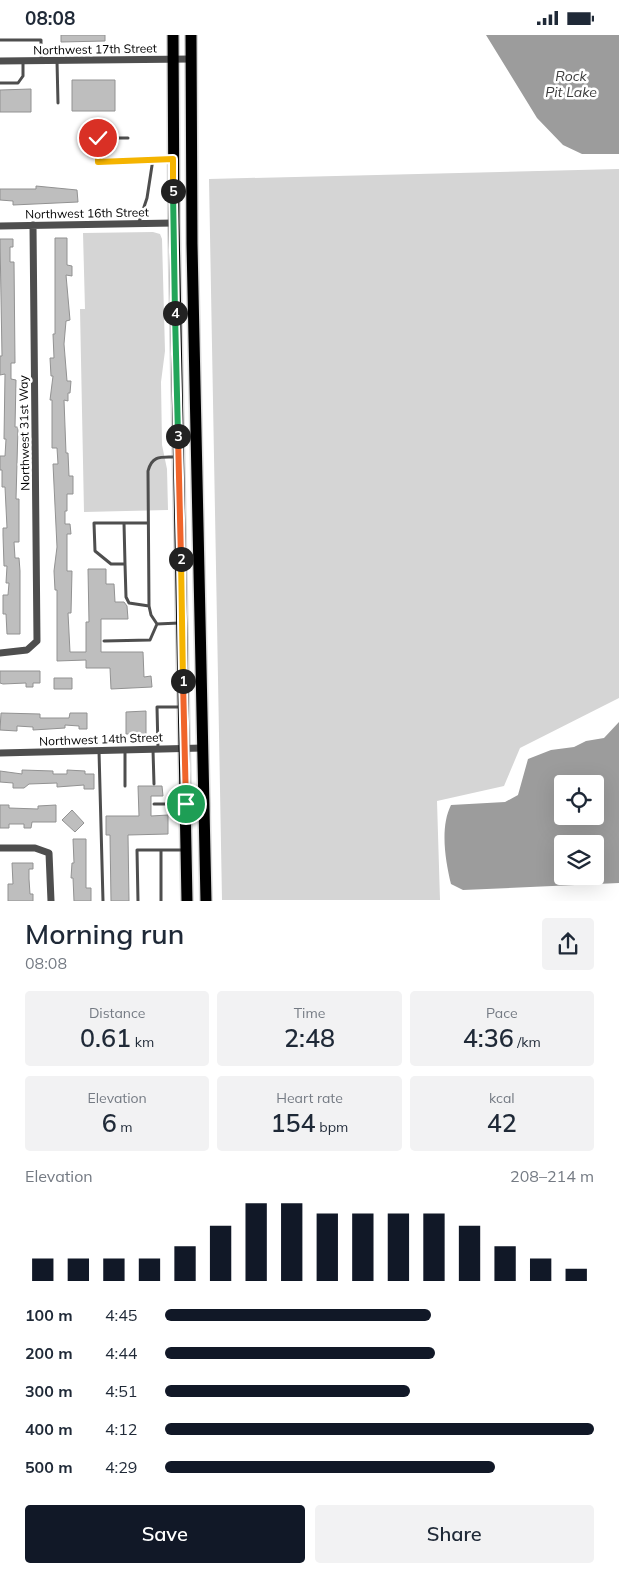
<!DOCTYPE html>
<html lang="en">
<head>
<meta charset="utf-8">
<style>
  :root { --surface:#fff; --page:#f2f2f3; --text:#1f2937; --muted:#747a83; --accent:#111827 }
  body { margin:0; font-family:Mulish,sans-serif; background:var(--page); color:var(--text); height:100vh; display:flex; flex-direction:column; font-size:19px; white-space:nowrap }
  * { box-sizing:border-box; margin:0 }
  p { font-size:16px; color:var(--muted) }
  .icon { flex:none; width:28px; height:28px; fill:none; stroke:currentColor; stroke-width:2; stroke-linecap:round; stroke-linejoin:round }
  .map { position:relative; height:866px; overflow:hidden }
  .drawer { display:flex; flex-direction:column; background:var(--surface); flex:1 }
  .drawer>* { flex:none }
  .fabs { position:absolute; left:554px; top:740px; display:grid; gap:10px }
  .fabs a { display:grid; place-items:center; width:50px; height:50px; border-radius:5px; background:var(--surface); box-shadow:0 5px 20px #0002; font-size:25px }
  .pin { position:absolute; display:grid; place-items:center; width:42px; height:42px; color:#fff; margin:-21px; border:2px solid #fff; border-radius:50%; box-shadow:0 1px 5px #0007 }
  .km { position:absolute; width:25px; height:25px; margin:-12px; border-radius:50%; background:#222; color:#fff; font-size:14px; line-height:25px; text-align:center }
  .round { display:grid; place-items:center; flex:none; width:52px; height:52px; border-radius:5px; background:var(--page) }
  .summary { display:flex; align-items:center; justify-content:space-between; height:85px; padding:0 25px }
  h1 { font-size:28px; font-weight:600; line-height:38px }
  .figures { display:grid; grid-template-columns:repeat(3,1fr); gap:8px; height:85px; padding:5px 25px }
  .figures div { display:grid; align-content:center; border-radius:5px; background:var(--page); text-align:center }
  .figures b { font-size:25px; font-weight:600 }
  .figures small { font-size:14px; font-weight:400 }
  .figures p { font-size:14px }
  .chart { height:140px; padding:10px 25px }
  .chart p { display:flex; justify-content:space-between }
  .chart svg { width:100%; height:90px; margin-top:5px; stroke:var(--accent); stroke-width:6 }
  .primary-button { display:flex; gap:10px; margin-top:auto; padding:10px 25px }
  .primary-button a { flex:1; height:58px; border-radius:5px; background:var(--accent); color:#fff; font-size:20px; font-weight:600; line-height:58px; text-align:center }
  .primary-button a+a { background:var(--page); color:var(--text) }
  ul { padding:0 25px; list-style:none; font-size:16px }
  li { display:grid; grid-template-columns:80px 60px 1fr; align-items:center; height:38px }
  li i { height:12px; border-radius:6px; background:var(--accent) }
  .status { display:flex; justify-content:space-between; align-items:center; height:35px; padding:0 25px; background:var(--surface); direction:ltr }
  .status svg { height:14px; fill:currentColor }
  .map>svg:first-child { display:block }
</style>
</head>
<body>
<div class="status"><b>08:08</b><svg viewBox="0 0 49 12"><path d="M0 12V9h3v3zM5 12V6h3v6zM10 12V3h3v9zM15 12V0h3v12zM26 1h20v11H26zM47 4h2v5h-2z"/></svg></div>
<div class="map">
<svg width="619" height="866" viewBox="0 0 619 866">
  <rect width="100%" height="100%" fill="#fff"/>
  <path fill="#d5d5d5" d="M619,134V663L520,713L504,751L437,766L440,865H222L209,144Z
    M153,197L160,199L162,204L165,316L161,347L162,410L167,434L168,475L84,477L80,274H85L83,198Z"/>
  <path fill="#9c9c9c" fill-rule="evenodd" d="M486,0H619V119H582L563,110L537,83Z
    M619,687V848L463,855L451,849C445,824 440,792 451,770L505,767L518,760L528,724L551,715L574,712L586,706L604,703ZM562,749H595V781H562ZM562,809H595V841H562Z"/>
  <path fill="#bebebe" stroke="#929292" d="M61,0H105V6L61,7Z
    M72,45H115V76H72Z
    M31,54V77H0V55Z
    M36,151L77,155L78,167L13,170V166L0,165V154H36Z
    M55,203H67V230L72,231V241L66,240L70,285L66,286L64,309L67,346H71L70,358H68V366L64,365L66,418H68L69,441H73V459H67V476H65V489H70L71,499H67V536H72L71,578H68L70,617H86V587H89L88,534H106V549H114L115,567H124L127,571L128,584H101V617H143L144,642L151,641L152,652L111,654L110,633H86V625L57,626V555H55L54,536L57,512L53,429H58L57,413H52V365H50L53,341H51L50,323H54L53,299H55Z
    M0,204H13V212H10V227H14L15,328H11V344L16,345L15,392H18L16,464H19V507H14L15,523H19L20,536V599H7L6,579H3V560H8L9,548H6L7,531H4L3,500V493H7L5,452H2V435H0V421H5L6,404H4L5,339L0,340V321H2Z
    M0,636H40V648H33V652H26V648L3,649L0,648Z
    M54,643H72V654H54Z
    M146,676V699H126V677Z
    M1,678L40,679V683H69L70,678H87V694H79V691L65,690V693L33,695V692L17,691V696L0,695Z
    M22,735L53,736V739H67V735L85,736V739H94V754H84V750L57,752V748L29,749L24,753H13V748L0,747V736L22,739Z
    M138,751H162L163,761H151V781L168,780V799L128,800L129,866H111L110,800H106V781H139Z
    M0,770H9V773L38,774V771L56,770V787H32L31,793H24V789H9V793H0Z
    M72,775L84,788L75,797L62,785Z
    M73,804H86V853H91V866H74L73,843H71L72,828H74Z
    M12,828H33V834H29V844L30,859H33V866H8V849H13Z"/>
  <g fill="none" stroke-linecap="round" stroke-linejoin="round">
    <defs>
      <path id="primary" d="M173,0L174,188L187,866
        M191,0L192,209L206,866"/>
    </defs>
    <use href="#primary" stroke="#dbdbdb" stroke-width="14"/>
    <path stroke="#4e4e4e" stroke-width="3" d="M0,5H41V25
      M57,26L58,68
      M0,48H18L23,41V27
      M128,103H98V127L153,124
      M139,187L147,163L153,124H171
      M175,422C161,422 152,420 148,436L149,571L151,580L157,589L179,588
      M124,488L125,529H111L95,516L94,488H148
      M125,529L126,562L129,568L149,571
      M104,606L150,605L157,589
      M158,714L157,672H181
      M153,715L154,749
      M99,716L103,866
      M125,716V751
      M154,769H183
      M161,815V866
      M138,866L137,815H184"/>
    <path stroke="#4e4e4e" stroke-width="7" d="M0,26L191,24
      M0,191L174,188
      M0,618L27,615L37,606L33,190
      M0,718L203,713
      M0,813H35L49,818L51,866"/>
    <use href="#primary" stroke="#000" stroke-width="11"/>
  </g>
  <g fill="none" stroke-linecap="round" stroke-linejoin="round">
    <defs>
      <path id="split-1" d="M183,646L186,769"/>
      <path id="split-2" d="M181,524L183,646"/>
      <path id="split-3" d="M178,401L181,524"/>
      <path id="split-4" d="M175,278L178,401"/>
      <path id="split-5" d="M173,156L175,278"/>
      <path id="split-6" d="M98,103V127L173,124V156"/>
    </defs>
    <use href="#split-1" stroke="#fff" stroke-width="10"/>
    <use href="#split-2" stroke="#fff" stroke-width="10"/>
    <use href="#split-3" stroke="#fff" stroke-width="10"/>
    <use href="#split-4" stroke="#fff" stroke-width="10"/>
    <use href="#split-5" stroke="#fff" stroke-width="10"/>
    <use href="#split-6" stroke="#fff" stroke-width="10"/>
    <use href="#split-1" stroke="#f0652b" stroke-width="6"/>
    <use href="#split-2" stroke="#f5b400" stroke-width="6"/>
    <use href="#split-3" stroke="#f0652b" stroke-width="6"/>
    <use href="#split-4" stroke="#22a559" stroke-width="6"/>
    <use href="#split-5" stroke="#22a559" stroke-width="6"/>
    <use href="#split-6" stroke="#f5b400" stroke-width="6"/>
  </g>
  <g text-anchor="middle" dominant-baseline="central" stroke-width="5" stroke-linejoin="round" paint-order="stroke">
    <g font-size="12" fill="#000" stroke="#fff">
      <text transform="translate(95 14) rotate(-1)">Northwest 17th Street</text>
      <text transform="translate(87 178) rotate(-1)">Northwest 16th Street</text>
      <text transform="translate(24 398) rotate(-91)">Northwest 31st Way</text>
      <text transform="translate(101 704) rotate(-2)">Northwest 14th Street</text>
    </g>
    <g font-size="14" font-style="italic" fill="#3d3d3d" stroke="#fff">
      <text x="571" y="41">Rock<tspan x="571" dy="16">Pit Lake</tspan></text>
    </g>
  </g>
</svg>
<div class="fabs">
<a><svg class="icon" aria-label="locate" viewBox="0 0 24 24"><circle cx="12" cy="12" r="6"/><path d="M12 2v4M12 18v4M2 12h4M18 12h4"/></svg></a>
<a><svg class="icon" aria-label="layers" viewBox="0 0 24 24"><path d="M12 4l9 5-9 5-9-5zM3 14l9 5 9-5"/></svg></a>
</div>
<div class="pin" style="left:186px;top:769px;background:#1e9e55"><svg class="icon" aria-label="arrive" viewBox="0 0 24 24"><path d="M6 21V4h12l-3 4 3 4H6"/></svg></div>
<div class="pin" style="left:98px;top:103px;background:#d93025"><svg class="icon" aria-label="check" viewBox="0 0 24 24"><path d="M5 12l5 5 9-10"/></svg></div>
<b class="km" style="left:183px;top:646px">1</b>
<b class="km" style="left:181px;top:524px">2</b>
<b class="km" style="left:178px;top:401px">3</b>
<b class="km" style="left:175px;top:278px">4</b>
<b class="km" style="left:173px;top:156px">5</b>
</div>
<section class="drawer">
<div class="summary"><div><h1>Morning run</h1><p>08:08</p></div><a class="round"><svg class="icon" aria-label="share" viewBox="0 0 24 24"><path d="M12 15V3M7 8l5-5 5 5M5 13v7h14v-7"/></svg></a></div>
<div class="figures">
<div><p>Distance</p><b>0.61<small> km</small></b></div>
<div><p>Time</p><b>2:48</b></div>
<div><p>Pace</p><b>4:36<small> /km</small></b></div>
</div>
<div class="figures">
<div><p>Elevation</p><b>6<small> m</small></b></div>
<div><p>Heart rate</p><b>154<small> bpm</small></b></div>
<div><p>kcal</p><b>42</b></div>
</div>
<div class="chart"><p><span>Elevation</span>208–214 m</p>
<svg viewBox="0 0 160 44" preserveAspectRatio="none"><path d="M5 44V33M15 44V33M25 44V33M35 44V33M45 44V27M55 44V17M65 44V6M75 44V6M85 44V11M95 44V11M105 44V11M115 44V11M125 44V17M135 44V27M145 44V33M155 44V38"/></svg>
</div>
<ul>
<li><b>100 m</b>4:45<i style="width:62%"></i></li>
<li><b>200 m</b>4:44<i style="width:63%"></i></li>
<li><b>300 m</b>4:51<i style="width:57%"></i></li>
<li><b>400 m</b>4:12<i style="width:100%"></i></li>
<li><b>500 m</b>4:29<i style="width:77%"></i></li>
</ul>
<div class="primary-button"><a>Save</a><a>Share</a></div>
</section>
</body>
</html>
